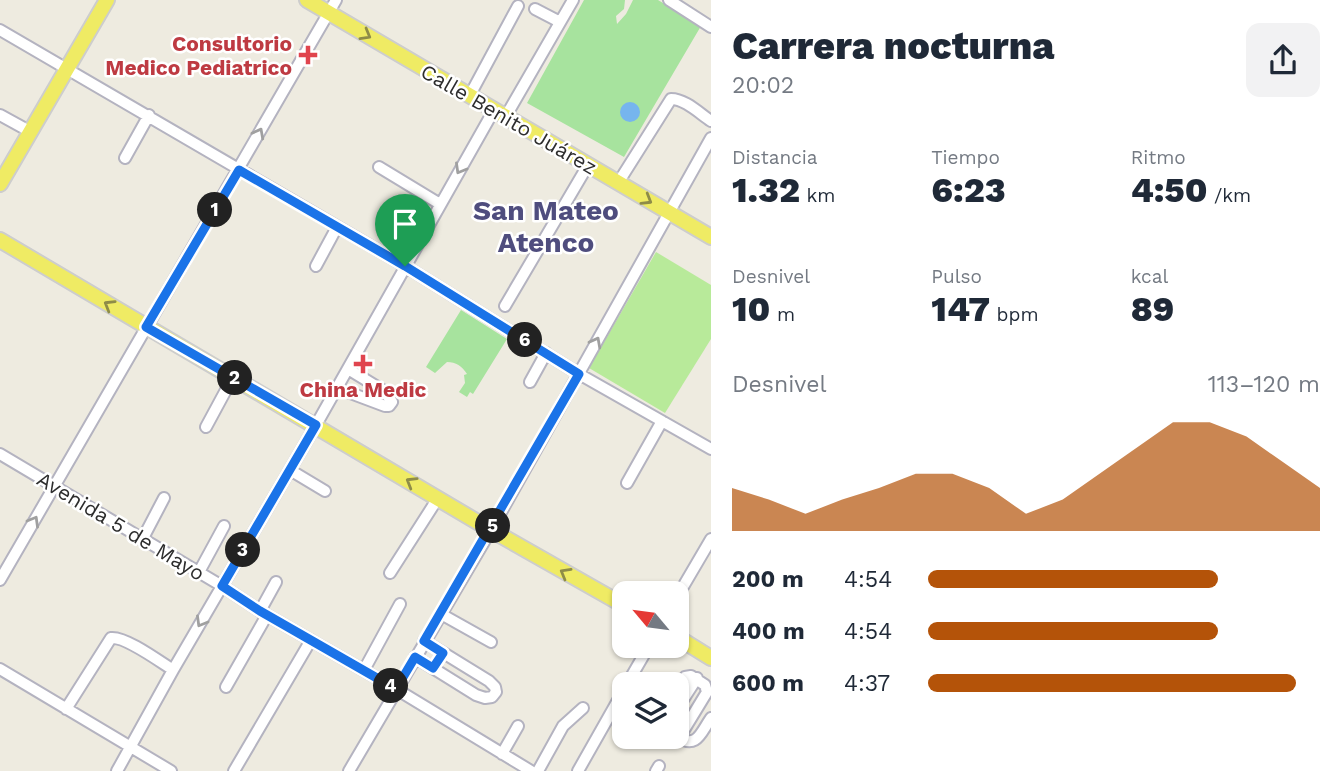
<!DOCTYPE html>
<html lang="es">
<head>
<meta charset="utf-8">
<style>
  :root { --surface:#fff; --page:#f2f2f3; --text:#1f2937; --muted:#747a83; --accent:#b45309 }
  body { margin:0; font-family:"Work Sans",sans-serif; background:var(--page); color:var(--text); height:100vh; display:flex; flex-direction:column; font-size:26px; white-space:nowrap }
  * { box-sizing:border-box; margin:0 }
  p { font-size:23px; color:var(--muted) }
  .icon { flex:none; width:38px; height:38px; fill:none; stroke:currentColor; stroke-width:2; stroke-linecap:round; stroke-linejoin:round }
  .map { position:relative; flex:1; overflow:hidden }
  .drawer { display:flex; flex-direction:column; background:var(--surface); width:630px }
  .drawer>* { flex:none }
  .needle { width:46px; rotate:299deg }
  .controls { position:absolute; left:612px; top:581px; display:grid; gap:14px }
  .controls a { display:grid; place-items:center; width:77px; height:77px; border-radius:14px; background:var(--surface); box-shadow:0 2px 5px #0004; font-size:35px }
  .pin { position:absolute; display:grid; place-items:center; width:60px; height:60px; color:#fff; margin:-72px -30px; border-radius:50% 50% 50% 0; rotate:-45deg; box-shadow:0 0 7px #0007 }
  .pin .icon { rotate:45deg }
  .km { position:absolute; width:35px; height:35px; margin:-18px; border-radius:50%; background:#222; color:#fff; font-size:19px; line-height:35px; text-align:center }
  .round { display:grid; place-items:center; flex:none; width:74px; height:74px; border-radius:14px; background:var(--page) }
  .head { display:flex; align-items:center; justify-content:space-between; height:119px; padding:0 21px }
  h1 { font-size:38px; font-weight:800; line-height:52px }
  .stats { display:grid; grid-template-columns:repeat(3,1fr); gap:10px; height:119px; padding:7px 21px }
  .stats div { display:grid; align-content:center }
  .stats b { font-size:35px; font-weight:800 }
  .stats small { font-size:19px; font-weight:400 }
  .stats p { font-size:19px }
  .chart { height:196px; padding:14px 21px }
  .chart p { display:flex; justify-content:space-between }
  .chart svg { width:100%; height:126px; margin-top:7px; fill:var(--accent); opacity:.7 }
  ul { padding:0 21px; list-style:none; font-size:23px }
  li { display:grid; grid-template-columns:112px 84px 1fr; align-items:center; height:52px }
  li i { height:18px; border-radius:9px; background:var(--accent) }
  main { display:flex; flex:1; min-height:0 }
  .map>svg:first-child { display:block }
</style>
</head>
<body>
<main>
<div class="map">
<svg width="711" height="771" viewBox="0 0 711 771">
  <rect width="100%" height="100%" fill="#eeebe0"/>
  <path fill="#a7e39e" d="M584,0H625L624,9L616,16L617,24L626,14L633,0H658L701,26L624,157L527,103Z
    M461,310L507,339L473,394L470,392L467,397L459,392L465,383L464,375L467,374C462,366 456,362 447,362L435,373L426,367Z"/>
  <path fill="#b8ea9a" d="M656,252L711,285V339L665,413L589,368Z"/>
  <path fill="#76b5ee" d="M620 112a10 10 0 1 1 20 0a10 10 0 1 1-20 0Z"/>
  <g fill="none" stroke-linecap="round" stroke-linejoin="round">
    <defs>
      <path id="minor" d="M669,0L711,27
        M535,9L560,22
        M0,30L405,266L579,374L711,449
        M470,95L518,6
        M0,115L31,132
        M506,116L573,0
        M125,158L149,115
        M379,167L440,204
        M618,183L671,99C685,99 699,113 711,121
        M316,266L337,227
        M505,306L588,165
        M530,382L546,353
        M337,388L385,406H389L392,402L384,391L348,369
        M206,427L233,377
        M0,454L222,586L260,611L396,689L531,771
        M290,470L325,491
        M627,483L662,421
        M142,540L164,498
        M199,572L224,526
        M390,573L438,498
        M0,580L336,0
        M677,597L711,539
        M260,611L276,582
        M441,614L491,642
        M415,657L476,695L485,698L492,697L496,692L495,687L489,681L424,641
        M0,669L171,771
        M364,670L400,604
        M627,684L649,646
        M226,687L267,615
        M677,687L685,677L691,676L705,685L707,692L679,738
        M66,709L111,638C125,636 159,661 173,670
        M677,709L697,678
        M677,737C697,749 700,734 711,718
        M502,754L518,726
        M117,771L173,670L316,425L494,110
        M234,771L311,640
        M349,771L491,530L711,138
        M538,771L563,726L583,708
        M578,771L625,688
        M656,771L659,766"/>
      <path id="major" d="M307,0L711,237
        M0,184L107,0
        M0,240L491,530L625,606
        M677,637L711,658"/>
    </defs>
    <use href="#minor" stroke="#b4b3c0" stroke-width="14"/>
    <use href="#major" stroke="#cdcdcd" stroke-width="18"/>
    <use href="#minor" stroke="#fff" stroke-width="10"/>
    <use href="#major" stroke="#efeb64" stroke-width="14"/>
  </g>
  <defs><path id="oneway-chevron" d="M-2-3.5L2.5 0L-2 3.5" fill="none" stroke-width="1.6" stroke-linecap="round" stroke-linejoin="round" transform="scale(1.75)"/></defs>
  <g stroke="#8e8c48">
    <use href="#oneway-chevron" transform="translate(366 35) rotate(30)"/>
    <use href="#oneway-chevron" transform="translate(647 200) rotate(31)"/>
    <use href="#oneway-chevron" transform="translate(109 305) rotate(-149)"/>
    <use href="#oneway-chevron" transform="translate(411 482) rotate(-149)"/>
    <use href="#oneway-chevron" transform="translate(565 573) rotate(-150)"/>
  </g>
  <g stroke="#a0a0a0">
    <use href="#oneway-chevron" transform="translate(259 133) rotate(-62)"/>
    <use href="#oneway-chevron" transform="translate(460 169) rotate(120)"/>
    <use href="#oneway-chevron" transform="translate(596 342) rotate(-62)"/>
    <use href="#oneway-chevron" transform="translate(34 521) rotate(-60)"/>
    <use href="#oneway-chevron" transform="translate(201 622) rotate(120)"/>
  </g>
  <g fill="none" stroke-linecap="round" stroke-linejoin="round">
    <defs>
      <path id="route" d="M239,170L405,266L579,374L424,641L443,653L433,668L415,657L396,689L260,611L222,586L316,425L146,327Z"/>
    </defs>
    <use href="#route" stroke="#fff" stroke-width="14"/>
    <use href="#route" stroke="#1a73e8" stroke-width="9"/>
  </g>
  <g fill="#e0444e" stroke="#fff" stroke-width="2.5">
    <path d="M304.5 44.5h7v7h7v7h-7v7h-7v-7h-7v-7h7z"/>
    <path d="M359.5 353.5h7v7h7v7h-7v7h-7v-7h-7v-7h7z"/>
  </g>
  <g text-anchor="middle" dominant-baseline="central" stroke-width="5" stroke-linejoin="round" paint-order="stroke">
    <g font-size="21" font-weight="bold" fill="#be3a42" stroke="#fff" text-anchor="end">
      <text x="292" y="43">Consultorio<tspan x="292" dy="24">Medico Pediatrico</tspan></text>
      <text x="363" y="389" text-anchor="middle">China Medic</text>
    </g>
    <g font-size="21" fill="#2d2d2d" stroke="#fff">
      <text transform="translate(509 119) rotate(30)">Calle Benito Juárez</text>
      <text transform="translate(121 526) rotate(31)">Avenida 5 de Mayo</text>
    </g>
    <g font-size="28" font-weight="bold" fill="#4f4d7e" stroke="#fff">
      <text x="546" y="210">San Mateo<tspan x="546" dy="32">Atenco</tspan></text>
    </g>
  </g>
</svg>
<div class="controls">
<a><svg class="needle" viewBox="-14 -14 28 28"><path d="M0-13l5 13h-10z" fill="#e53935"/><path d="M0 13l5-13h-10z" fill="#747a83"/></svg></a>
<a><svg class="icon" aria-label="layers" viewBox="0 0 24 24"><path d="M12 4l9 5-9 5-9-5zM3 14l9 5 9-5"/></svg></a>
</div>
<div class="pin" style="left:405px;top:266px;background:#1e9e55"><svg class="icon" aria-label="arrive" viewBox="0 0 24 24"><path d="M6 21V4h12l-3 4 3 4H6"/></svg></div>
<b class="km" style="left:215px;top:210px">1</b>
<b class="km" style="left:235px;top:378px">2</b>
<b class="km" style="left:243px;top:550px">3</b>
<b class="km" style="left:391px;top:686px">4</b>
<b class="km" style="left:493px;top:526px">5</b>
<b class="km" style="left:525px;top:340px">6</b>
</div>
<section class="drawer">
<div class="head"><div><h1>Carrera nocturna</h1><p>20:02</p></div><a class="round"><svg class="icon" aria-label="share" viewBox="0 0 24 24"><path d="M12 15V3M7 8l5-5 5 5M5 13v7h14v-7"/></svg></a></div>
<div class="stats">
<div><p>Distancia</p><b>1.32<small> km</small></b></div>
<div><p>Tiempo</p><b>6:23</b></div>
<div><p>Ritmo</p><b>4:50<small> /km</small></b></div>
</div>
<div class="stats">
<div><p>Desnivel</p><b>10<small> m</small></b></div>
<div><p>Pulso</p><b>147<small> bpm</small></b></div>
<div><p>kcal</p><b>89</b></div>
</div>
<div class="chart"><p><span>Desnivel</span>113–120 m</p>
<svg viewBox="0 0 160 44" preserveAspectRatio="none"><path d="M0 44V29L10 33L20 38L30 33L40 29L50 24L60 24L70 29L80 38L90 33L100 24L110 15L120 6L130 6L140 11L150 20L160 29V44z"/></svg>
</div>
<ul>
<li><b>200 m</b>4:54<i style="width:74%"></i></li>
<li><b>400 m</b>4:54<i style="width:74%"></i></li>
<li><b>600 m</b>4:37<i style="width:94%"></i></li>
</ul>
</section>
</main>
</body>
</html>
